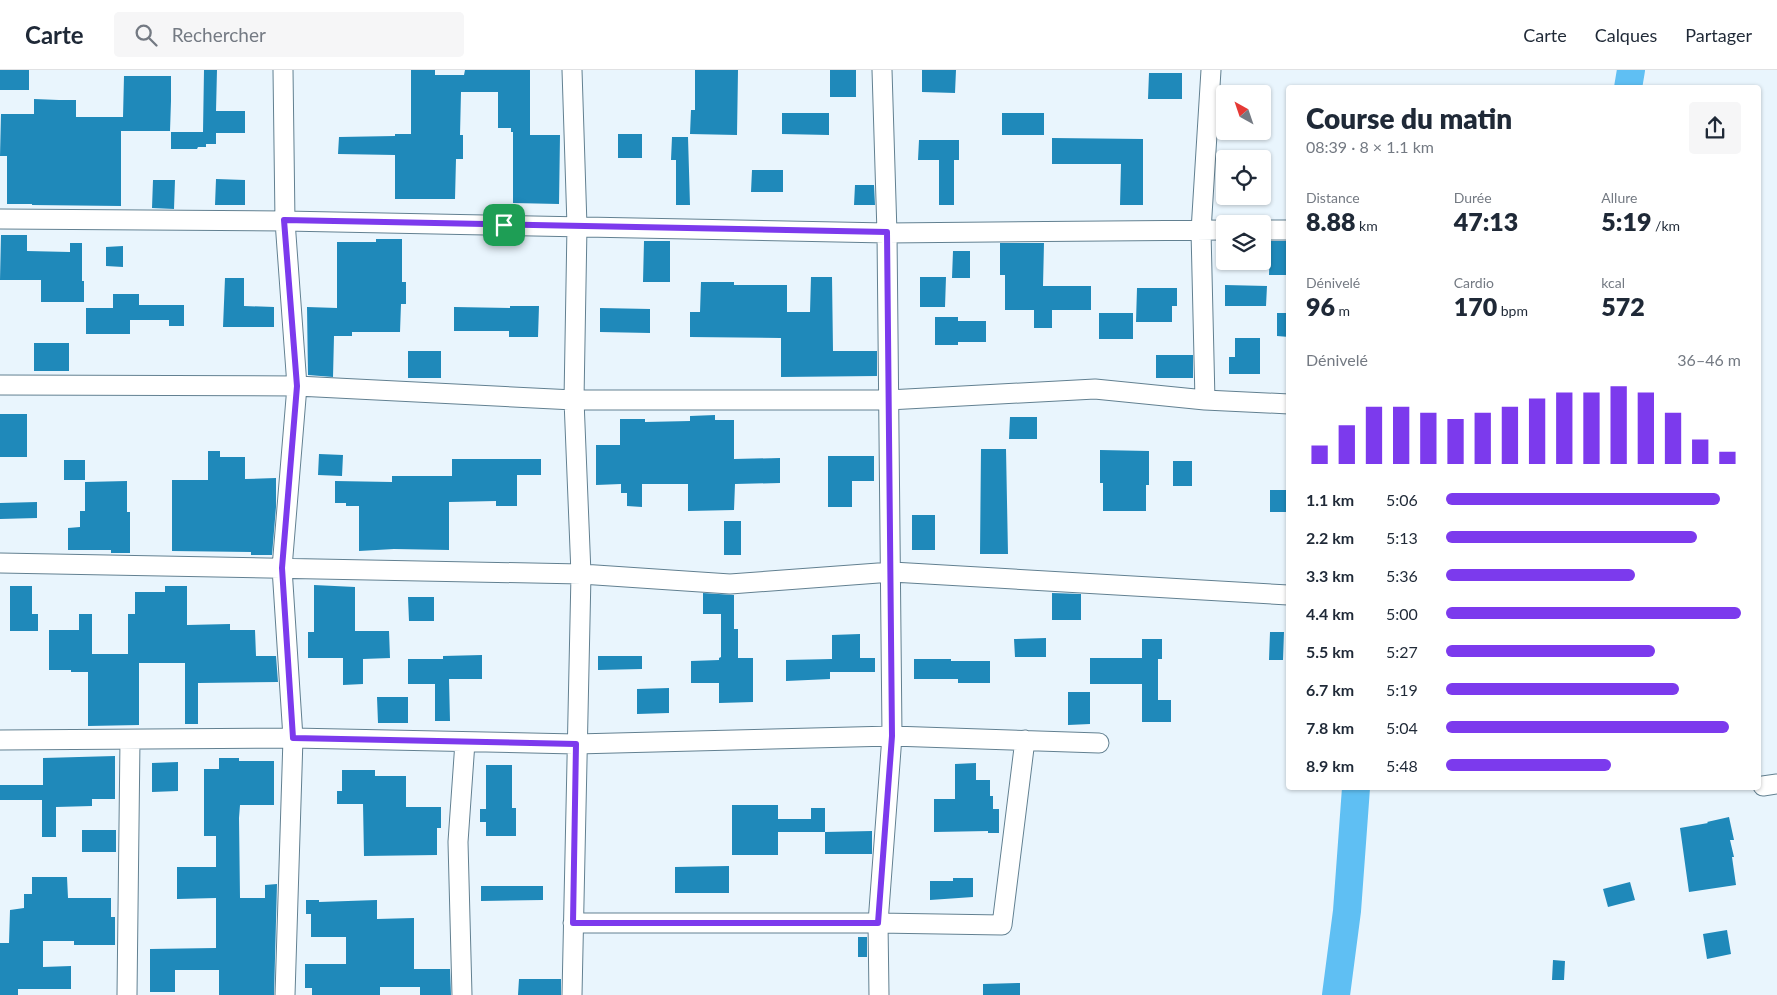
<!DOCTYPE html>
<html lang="fr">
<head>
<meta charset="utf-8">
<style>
  :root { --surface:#fff; --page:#f6f6f7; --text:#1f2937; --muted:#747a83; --line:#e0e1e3; --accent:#7c3aed }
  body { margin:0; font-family:Lato,sans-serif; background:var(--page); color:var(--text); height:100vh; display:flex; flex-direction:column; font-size:19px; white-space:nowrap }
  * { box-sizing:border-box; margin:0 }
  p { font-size:16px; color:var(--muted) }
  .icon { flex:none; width:28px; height:28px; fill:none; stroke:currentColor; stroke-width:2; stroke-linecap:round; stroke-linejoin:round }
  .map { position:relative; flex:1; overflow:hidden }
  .panel { position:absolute; left:1286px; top:15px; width:475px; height:705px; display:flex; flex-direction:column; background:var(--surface); border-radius:5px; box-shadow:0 1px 4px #0004 }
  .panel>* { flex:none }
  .needle { width:32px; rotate:320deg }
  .tools { position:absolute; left:1216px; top:15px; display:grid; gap:10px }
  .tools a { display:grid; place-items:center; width:55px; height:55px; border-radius:5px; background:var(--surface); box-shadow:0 1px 4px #0004; font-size:25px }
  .pin { position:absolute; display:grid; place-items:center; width:42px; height:42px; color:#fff; margin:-21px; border-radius:10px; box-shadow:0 2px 8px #0006 }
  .round { display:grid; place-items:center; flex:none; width:52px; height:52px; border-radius:5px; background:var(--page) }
  .overview { display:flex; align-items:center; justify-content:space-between; height:85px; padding:0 20px }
  h1 { font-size:28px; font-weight:800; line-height:38px }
  .stats { display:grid; grid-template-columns:repeat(3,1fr); gap:8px; height:85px; padding:5px 20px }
  .stats div { display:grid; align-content:center }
  .stats b { font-size:25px; font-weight:800 }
  .stats small { font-size:14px; font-weight:400 }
  .stats p { font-size:14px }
  .chart { height:140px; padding:10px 20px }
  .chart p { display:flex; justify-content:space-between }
  .chart svg { width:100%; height:90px; margin-top:5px; stroke:var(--accent); stroke-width:6 }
  ul { padding:0 20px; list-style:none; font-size:16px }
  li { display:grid; grid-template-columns:80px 60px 1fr; align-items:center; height:38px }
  li i { height:12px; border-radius:6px; background:var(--accent) }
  header { display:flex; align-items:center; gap:30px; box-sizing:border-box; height:70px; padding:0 25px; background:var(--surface); border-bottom:1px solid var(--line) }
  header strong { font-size:24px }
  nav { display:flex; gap:28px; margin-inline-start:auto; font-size:18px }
  .search { width:350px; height:45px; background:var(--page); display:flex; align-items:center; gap:12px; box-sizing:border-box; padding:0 18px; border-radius:5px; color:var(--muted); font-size:19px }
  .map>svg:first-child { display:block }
</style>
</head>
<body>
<header>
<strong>Carte</strong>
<div class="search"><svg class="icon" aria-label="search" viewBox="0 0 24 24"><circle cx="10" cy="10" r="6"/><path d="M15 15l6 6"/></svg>Rechercher</div>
<nav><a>Carte</a><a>Calques</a><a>Partager</a></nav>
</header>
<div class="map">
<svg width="1777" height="925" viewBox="0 0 1777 925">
  <rect width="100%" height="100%" fill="#e9f5fd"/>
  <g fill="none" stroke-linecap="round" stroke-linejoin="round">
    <path stroke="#5fbff3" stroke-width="28" d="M1628,18L1631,0
      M1336,925L1347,841L1356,718"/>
  </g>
  <path fill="#1f89ba" d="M0,0H29V20H0Z
    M204,0H217L216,41H245V63H216V74H206V77H198L197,79H171V62H203Z
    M411,0H435V5H464L465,0H530V65H560L559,134L513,133V62H511V58H498V22H461L460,65H463V89H456L455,129H395V85L338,84L339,67L395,66V64H411Z
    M695,0H738L737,65L690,64L691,40H695Z
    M830,0H856V27H830Z
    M922,0H956L955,23L922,22Z
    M1149,3H1182V29H1148Z
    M124,6H171V31L170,61H121V136L32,135V134H7V86H0L1,44H34V29L59,30H76V47H123Z
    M782,43H829V65L782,64Z
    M1002,43H1044V65H1002Z
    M618,64H642V88H618Z
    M672,67H688L690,135H676V90H671Z
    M1052,68L1143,69V135H1120L1121,94H1052Z
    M919,70H959V90H954V135H939V90H918Z
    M752,100H783V122H751Z
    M216,109L245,110V135H215Z
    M153,110H175L174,139L152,138Z
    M855,115H874L875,135H854Z
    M1,165H27V181L70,182V173H82V211H84V232H41V210H0Z
    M376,169H402V212H406V234H401L400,262H352V266H334L333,307L308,305L307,237L337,238V172H376Z
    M644,171H670V212H643Z
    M1270,171H1289V205H1269Z
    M1000,173H1044L1043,216H1091V240H1052V258H1034V240H1005V205H1000Z
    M123,176V197L106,196V177Z
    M953,181H970V208H952Z
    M811,207H832L833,281H877V306L781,307V268L690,267V242H700L701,212H734V215H787V242H810Z
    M920,207H946L945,237H920Z
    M225,208H244V236L274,237V257H223Z
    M1225,215L1267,216L1266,236H1225Z
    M1137,218H1177V236H1172V252H1136Z
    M113,224H139V235H184V256H169V250H130V264H86V238H113Z
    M510,236H539L538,267H509V261H454V237L510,238Z
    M600,238L650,239V263L600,262Z
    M1099,243H1133V269H1099Z
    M1277,243H1289V267L1277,266Z
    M935,247H958V251H986V272H958V275H935Z
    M1235,268H1260V304H1229V287H1235Z
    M34,273H69V301H34Z
    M408,281H441V308H408Z
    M1156,285H1193V308H1156Z
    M0,344H27V387H0Z
    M715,345V350H734V389L780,388V413L735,414L734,440L688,441V414H642V437L627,436V423H621V414L596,415V375H620V349H645V352L690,351V346Z
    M1010,347H1037V369H1009Z
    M981,379H1006L1008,484H980Z
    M1100,380L1149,381V415H1146V441H1103V413H1100Z
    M208,381H220V387H245V409L276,408V437L272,485H251V482L172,481V410H208Z
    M319,384L343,385L342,406L318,405Z
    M828,386H874V411H852V437H828Z
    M452,389H541V405H517V436H496V431L449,432V480L394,479L359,481V436H346V433H335V411L392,412V406H452Z
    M64,390H85V410H64Z
    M1173,391H1192V416H1173Z
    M127,411V442H130V483H111V480H68V458L80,457V441H85V412Z
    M1270,420H1289V442H1270Z
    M37,432V448L0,449V433Z
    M912,445H935V480H912Z
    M724,451H741V485H724Z
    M314,515L355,517V561H389L390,588L363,589V614L343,615V588H308V562H314Z
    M10,516H32V544H38V561H10Z
    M165,516H187V555L230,554V560H255L256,586H276L278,612L198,613V654H185V593H139V655L88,656V602H71V600H49V560H79V544H92V584H128V544H135V522H165Z
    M703,523L734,525V559H738V588H753V632L719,633V613H691V591L719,590V588L721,587V544H703Z
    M1052,523L1081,524V550H1052Z
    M408,527H434V551H409Z
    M1270,562H1284L1283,590H1269Z
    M860,564V588H875V602H830V609L786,611V590L832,589V565Z
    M1046,568V587H1015L1014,569Z
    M1142,569H1162V589H1158V630H1171V652H1142V614H1090V588H1142Z
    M482,585V609H449L450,651H435V614H408V589H443V586Z
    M598,586H642V599L598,600Z
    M914,589H951V591H990V613H958V609H914Z
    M669,618V643L637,644V619Z
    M1068,622H1090V654L1068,655Z
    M377,627H408V653H378Z
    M115,686V729H92V736L56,737V767H42V730H0V715H43V688Z
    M219,688H239V691H274V735H240L239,748L240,828H265V815L277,814L274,925H219V900H175V922H150V879L216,878V828L177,829V797H216V766H204V699H219Z
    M178,692V721L152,722V693Z
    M976,693V710H990V726H993V739H999V763H988V761L934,762V729H955V694Z
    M486,695H512V738H516V766H486V752H480V739H486Z
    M342,700H375V706H406V737H441V758H437V785L364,786L363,734H337V721H342Z
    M732,735H778V749H811V738H825V762H778V785H732Z
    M1729,747L1734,770H1730L1734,787H1732L1736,815L1689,822L1680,758L1708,753L1707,752Z
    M82,760H116V782H82Z
    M872,761V784H825V762Z
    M729,796V823H675V797Z
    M32,807H67L68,828H111V847H115V875H74V871H43V897L71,896V919H18V925H0V873H9L10,840L24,838V824H32Z
    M953,808H973V827L930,830V811H953Z
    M1630,812L1635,830L1608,837L1603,819Z
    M481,816H543V830L481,831Z
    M306,830H319V832L377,830V849L414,848V899H450L451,925H420V917H380V925H312V918H305V894H346V867H311V844H306Z
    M1727,860L1731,884L1707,889L1703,864Z
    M858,867H867V887H858Z
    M1553,890L1565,891L1564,910H1552Z
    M519,909H561V925H518Z
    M1020,913V925H983V914Z"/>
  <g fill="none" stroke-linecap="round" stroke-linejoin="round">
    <defs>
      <path id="minor" d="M283,0L285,151L297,316L282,498L293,668L285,925
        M0,149L285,151L887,163L1225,160
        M1262,160H1289
        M0,315L297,316L574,330H888L1095,319L1205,330L1289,334
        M1205,330L1201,161L1211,0
        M0,493L581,504L730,514L892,502L1288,525
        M0,670L293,668L576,674L892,666L1099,673
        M1763,716L1777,714
        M573,853H878L1002,855L1025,670
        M127,925L130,670
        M462,925L458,772L465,672
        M572,925L581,504L574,330L577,156L572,0
        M879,925L878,853L892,666L887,163L882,0"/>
    </defs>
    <use href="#minor" stroke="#628091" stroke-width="21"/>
    <use href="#minor" stroke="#fff" stroke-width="19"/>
  </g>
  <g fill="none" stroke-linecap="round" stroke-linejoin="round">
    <defs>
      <path id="route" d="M284,150L887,162L892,666L878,853H573L576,674L293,668L282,498L297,316Z"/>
    </defs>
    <use href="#route" stroke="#fff" stroke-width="10"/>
    <use href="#route" stroke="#7c3aed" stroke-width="6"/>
  </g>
</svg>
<div class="tools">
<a><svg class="needle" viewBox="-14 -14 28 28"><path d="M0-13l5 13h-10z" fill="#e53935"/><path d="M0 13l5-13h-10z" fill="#747a83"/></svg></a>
<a><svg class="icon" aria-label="locate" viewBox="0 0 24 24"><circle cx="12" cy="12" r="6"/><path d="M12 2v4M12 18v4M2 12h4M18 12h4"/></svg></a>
<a><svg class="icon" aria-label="layers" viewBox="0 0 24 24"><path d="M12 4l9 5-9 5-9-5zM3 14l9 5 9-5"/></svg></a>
</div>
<div class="pin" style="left:504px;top:155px;background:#1e9e55"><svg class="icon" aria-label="arrive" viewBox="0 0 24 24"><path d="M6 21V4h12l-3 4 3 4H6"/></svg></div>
<section class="panel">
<div class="overview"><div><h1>Course du matin</h1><p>08:39 · 8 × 1.1 km</p></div><a class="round"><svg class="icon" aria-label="share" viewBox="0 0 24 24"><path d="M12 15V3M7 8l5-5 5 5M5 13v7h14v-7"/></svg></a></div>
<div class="stats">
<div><p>Distance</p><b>8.88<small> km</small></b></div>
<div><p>Durée</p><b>47:13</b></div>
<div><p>Allure</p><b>5:19<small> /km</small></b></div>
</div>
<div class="stats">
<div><p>Dénivelé</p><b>96<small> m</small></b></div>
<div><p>Cardio</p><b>170<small> bpm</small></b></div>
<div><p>kcal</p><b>572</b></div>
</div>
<div class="chart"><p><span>Dénivelé</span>36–46 m</p>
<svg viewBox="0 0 160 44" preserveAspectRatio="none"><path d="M5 44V35M15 44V25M25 44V16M35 44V16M45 44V19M55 44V22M65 44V19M75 44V16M85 44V12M95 44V9M105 44V9M115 44V6M125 44V9M135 44V19M145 44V32M155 44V38"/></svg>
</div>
<ul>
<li><b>1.1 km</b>5:06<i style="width:93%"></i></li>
<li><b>2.2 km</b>5:13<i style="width:85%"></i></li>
<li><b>3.3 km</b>5:36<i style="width:64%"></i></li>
<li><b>4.4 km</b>5:00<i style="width:100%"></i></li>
<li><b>5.5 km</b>5:27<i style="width:71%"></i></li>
<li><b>6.7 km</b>5:19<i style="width:79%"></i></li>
<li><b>7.8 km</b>5:04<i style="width:96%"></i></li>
<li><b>8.9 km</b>5:48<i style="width:56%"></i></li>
</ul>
</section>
</div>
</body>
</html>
